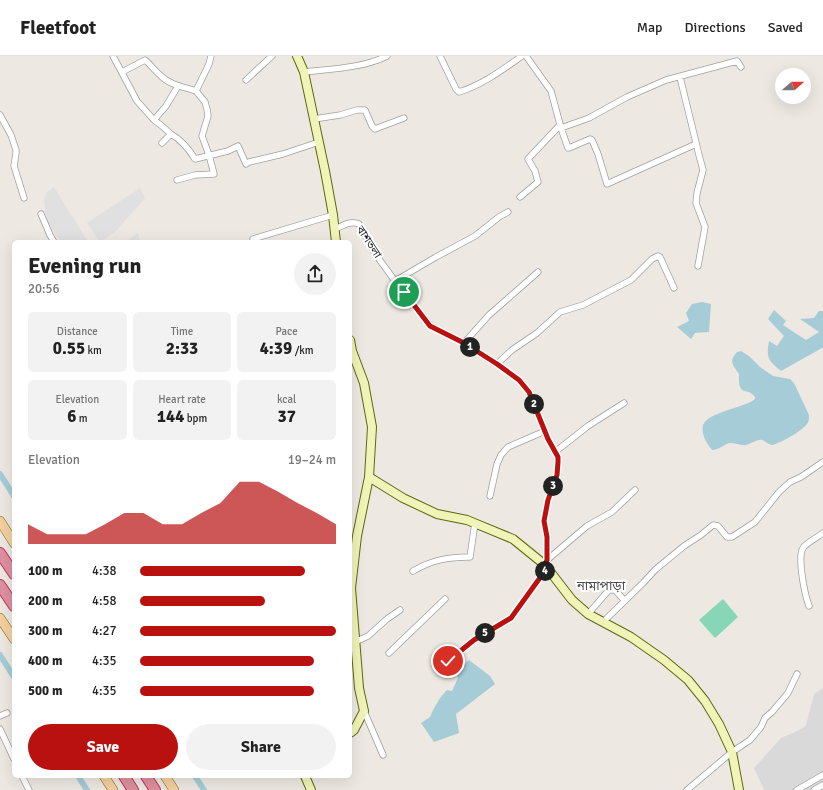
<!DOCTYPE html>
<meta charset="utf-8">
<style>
body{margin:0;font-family:Signika,"Noto Sans Bengali",sans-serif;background:#f2f2f2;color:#222;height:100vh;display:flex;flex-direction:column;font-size:15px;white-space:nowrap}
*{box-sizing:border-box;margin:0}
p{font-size:13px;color:#767676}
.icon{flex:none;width:22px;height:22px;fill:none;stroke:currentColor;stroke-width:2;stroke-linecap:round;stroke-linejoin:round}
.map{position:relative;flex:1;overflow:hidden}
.drawer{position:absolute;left:12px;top:184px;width:340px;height:538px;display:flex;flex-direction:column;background:#fff;border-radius:6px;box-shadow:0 4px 16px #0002}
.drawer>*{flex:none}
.needle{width:26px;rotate:70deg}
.fabs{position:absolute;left:775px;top:12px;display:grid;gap:8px}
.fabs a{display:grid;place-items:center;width:36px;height:36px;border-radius:50%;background:#fff;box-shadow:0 4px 16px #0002;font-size:20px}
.pin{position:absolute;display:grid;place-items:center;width:34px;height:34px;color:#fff;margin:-17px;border:2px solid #fff;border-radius:50%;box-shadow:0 1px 4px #0007}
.km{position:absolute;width:20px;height:20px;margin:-10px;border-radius:50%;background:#222;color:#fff;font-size:11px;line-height:20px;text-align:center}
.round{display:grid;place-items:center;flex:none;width:42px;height:42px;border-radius:21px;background:#f2f2f2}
.summary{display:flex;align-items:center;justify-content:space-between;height:68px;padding:0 16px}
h1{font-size:22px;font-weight:700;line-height:30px}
.stats{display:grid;grid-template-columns:repeat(3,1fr);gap:6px;height:68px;padding:4px 16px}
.stats div{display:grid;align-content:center;border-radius:6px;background:#f2f2f2;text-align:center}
.stats b{font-size:17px;font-weight:700}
.stats small{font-size:11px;font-weight:400}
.stats p{font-size:11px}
.chart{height:112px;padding:8px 16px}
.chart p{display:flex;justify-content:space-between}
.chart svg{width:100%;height:72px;margin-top:4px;fill:#b81110;opacity:.7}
.cta{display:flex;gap:8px;margin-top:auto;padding:8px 16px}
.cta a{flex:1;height:46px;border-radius:24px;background:#b81110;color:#fff;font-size:16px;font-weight:700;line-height:46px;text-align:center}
.cta a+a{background:#f2f2f2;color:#222}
ul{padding:0 16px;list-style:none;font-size:13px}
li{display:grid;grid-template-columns:64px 48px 1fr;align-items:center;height:30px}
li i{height:10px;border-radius:5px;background:#b81110}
header{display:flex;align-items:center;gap:24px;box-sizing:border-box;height:56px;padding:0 20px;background:#fff;border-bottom:1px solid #e0e0e0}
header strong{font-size:19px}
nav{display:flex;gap:22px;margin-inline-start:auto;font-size:14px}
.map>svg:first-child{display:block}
</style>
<header>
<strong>Fleetfoot</strong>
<nav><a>Map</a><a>Directions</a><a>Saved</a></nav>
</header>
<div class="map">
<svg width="823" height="734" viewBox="0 0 823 734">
<rect width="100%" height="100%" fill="#ede9e2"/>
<path fill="#dad9d9" d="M823,632V734H764L754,712L781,682L797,675L803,672L806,669L814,638Z"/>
<path fill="#86d6b7" d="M723,543L738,561L715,582L699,564Z"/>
<path fill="#e0e0e0" d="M54,131L88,186H61L46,163L44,144L46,137Z
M140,132L145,142L115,176L100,186L87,167Z
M138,177L140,186H125Z"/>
<path fill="#a6ccd7" d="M702,246L711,248L709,276L695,277L691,283L677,271L689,265L686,257L692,248Z
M774,254L786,265L783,269L806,284L819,276L800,263L814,262L819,255H823V292H822L781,315C768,304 766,302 769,285L777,290L784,280L768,263Z
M741,295L749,300L760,311L773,320L790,323L794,327L809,359C809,362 809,366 807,368C802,375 782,386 773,389C768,389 766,385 762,384C757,383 751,388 746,389C741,390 736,387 730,387C724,388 719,394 712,394C709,390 706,386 704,381C703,377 702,373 703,369C708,356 744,352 755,343V341C747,330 738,343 739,318C733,309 728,306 737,296Z
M469,604L490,620L495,628L456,658L459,677L434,686L421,667L430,661L433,654L440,642L447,634L452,635L458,622L456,615Z"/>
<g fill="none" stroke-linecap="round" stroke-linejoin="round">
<path stroke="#a6ccd7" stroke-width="6" d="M0,418L14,440
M0,599L14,621
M78,720L87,734
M195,720L204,734"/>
<defs>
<path id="street" d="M113,0L137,45L154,64
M440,0L456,33L459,36C482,29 502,14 522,0
M526,0L551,35L561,72L568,92H569L590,83L592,84L598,98L607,128L696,88
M122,16L145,4C151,9 155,15 161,20C170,29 184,31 196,35L209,8L211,0
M304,16C331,13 363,12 387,0
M680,21L699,99L703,114L697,137L696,147L705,171L698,210
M246,24L272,0
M0,59L11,79L16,94V97L14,110L24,142
M314,63L340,59L357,54H365L372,70L375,73L404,62
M561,72L589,62L627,41L666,24L737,5L741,11
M171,78C181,84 189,93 195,103L228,95L238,90L246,108L249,106L283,98L319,86
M162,87L171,78L162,70L154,64L166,50L178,30
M177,124L195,119L214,118L209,99L202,80L208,60L207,53L205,46L196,35
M520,141L538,126L535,115L528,103L560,69
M41,158L50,179L54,186
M335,173C342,170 351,164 359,168L376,199L403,236L431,270L464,287L497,308L519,324L529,336L548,383L558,401V407L557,419L548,444L544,465L547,481V504L545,509
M253,183L333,159
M395,225L436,201L475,180L499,161L508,156
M464,287L489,259L538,216
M497,308L512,294L537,277L560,256L583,249L631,224L652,203L658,200L660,201L674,232
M555,396L588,370L624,347
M490,440L497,408L501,399L508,391L545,375
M547,504L587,470L612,456L635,434
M413,515C432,504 448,501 470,501L475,467
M809,550C805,539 797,502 803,492C806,487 818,481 823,477
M588,558L609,534H615L625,545
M603,566L643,527L656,513L684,490L701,479L713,469L718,470L727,481H732L755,466L779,436L790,426L801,421L823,406
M355,586L368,580L387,563L400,554
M389,597L445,543
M448,605L474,584L511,562L547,512
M364,655L383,699
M0,660L7,657
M0,673L14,703
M22,720L29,734
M687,734L732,696L750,684L761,671L765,662L772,656L788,637L797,618
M797,734L823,719
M814,734L823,729"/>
<path id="secondary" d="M297,0L304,16L325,115L333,159L336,186
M350,284L352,295L364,327L372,371L369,421L403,442L437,458L467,464L513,483L545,509L572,544L588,558L631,581L664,604L688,624L705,645L719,668L732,696L739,734
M350,677L354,674L364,655L359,632L351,532L357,480L369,421
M305,720L311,734"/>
<path id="primary" d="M0,465L14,487
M0,562L14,583
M104,720L113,734
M165,720L174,734"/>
<path id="highway" d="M0,497L14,518
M0,529L14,550
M124,720L133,734
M146,720L155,734"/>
</defs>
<use href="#street" stroke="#a0a0a0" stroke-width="7"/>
<use href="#secondary" stroke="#5e690d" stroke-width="10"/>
<use href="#primary" stroke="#88600c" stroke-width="10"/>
<use href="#highway" stroke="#c83265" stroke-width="12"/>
<use href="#street" stroke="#fff" stroke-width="5.5"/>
<use href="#secondary" stroke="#f0f4b9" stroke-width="8"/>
<use href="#primary" stroke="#f4d0a0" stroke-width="9"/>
<use href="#highway" stroke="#de909e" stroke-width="10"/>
</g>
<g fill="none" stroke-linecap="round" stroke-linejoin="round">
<defs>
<path id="route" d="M404,236L430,270L464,287L497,308L519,324L529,336L548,383L558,401V406L557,419L548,444L544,465L547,481V504L545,509L547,512L511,562L474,584L448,605"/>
</defs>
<use href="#route" stroke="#fff" stroke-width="8"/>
<use href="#route" stroke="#b81110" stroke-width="5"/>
</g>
<g text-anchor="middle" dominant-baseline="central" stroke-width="4" stroke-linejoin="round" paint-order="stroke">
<g font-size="11" fill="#1c1c1c" stroke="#fff">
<text transform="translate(369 186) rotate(57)">বাশতলা</text>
</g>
<g font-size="13" fill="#4f4f4f" stroke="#fff">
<text x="601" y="530">নামাপাড়া</text>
</g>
</g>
</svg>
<div class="fabs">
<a><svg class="needle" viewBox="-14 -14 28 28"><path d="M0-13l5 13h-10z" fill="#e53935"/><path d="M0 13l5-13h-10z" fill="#767676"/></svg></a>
</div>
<div class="pin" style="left:404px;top:236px;background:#1e9e55"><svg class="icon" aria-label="arrive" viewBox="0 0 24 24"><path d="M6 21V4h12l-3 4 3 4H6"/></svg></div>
<div class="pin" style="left:448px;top:605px;background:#d93025"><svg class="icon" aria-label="check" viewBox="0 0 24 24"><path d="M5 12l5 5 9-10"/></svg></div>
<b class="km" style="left:470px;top:291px">1</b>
<b class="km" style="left:534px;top:348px">2</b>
<b class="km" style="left:553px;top:430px">3</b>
<b class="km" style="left:545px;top:515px">4</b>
<b class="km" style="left:485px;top:577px">5</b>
<section class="drawer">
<div class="summary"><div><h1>Evening run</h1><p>20:56</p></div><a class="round"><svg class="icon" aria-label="share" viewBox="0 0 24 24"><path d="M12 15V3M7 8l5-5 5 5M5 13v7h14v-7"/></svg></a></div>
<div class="stats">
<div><p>Distance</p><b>0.55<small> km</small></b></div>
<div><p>Time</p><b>2:33</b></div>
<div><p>Pace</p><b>4:39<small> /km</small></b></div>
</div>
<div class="stats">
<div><p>Elevation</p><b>6<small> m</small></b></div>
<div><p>Heart rate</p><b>144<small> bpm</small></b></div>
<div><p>kcal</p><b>37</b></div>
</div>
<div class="chart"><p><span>Elevation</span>19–24 m</p>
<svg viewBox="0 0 160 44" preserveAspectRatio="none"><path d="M0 44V32L10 38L20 38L30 38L40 32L50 25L60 25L70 32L80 32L90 25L100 19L110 6L120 6L130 12L140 19L150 25L160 32V44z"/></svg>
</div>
<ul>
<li><b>100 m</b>4:38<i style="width:84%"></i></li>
<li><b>200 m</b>4:58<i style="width:64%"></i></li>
<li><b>300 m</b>4:27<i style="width:100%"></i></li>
<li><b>400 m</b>4:35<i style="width:89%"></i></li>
<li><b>500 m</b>4:35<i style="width:89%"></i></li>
</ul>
<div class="cta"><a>Save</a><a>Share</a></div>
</section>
</div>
